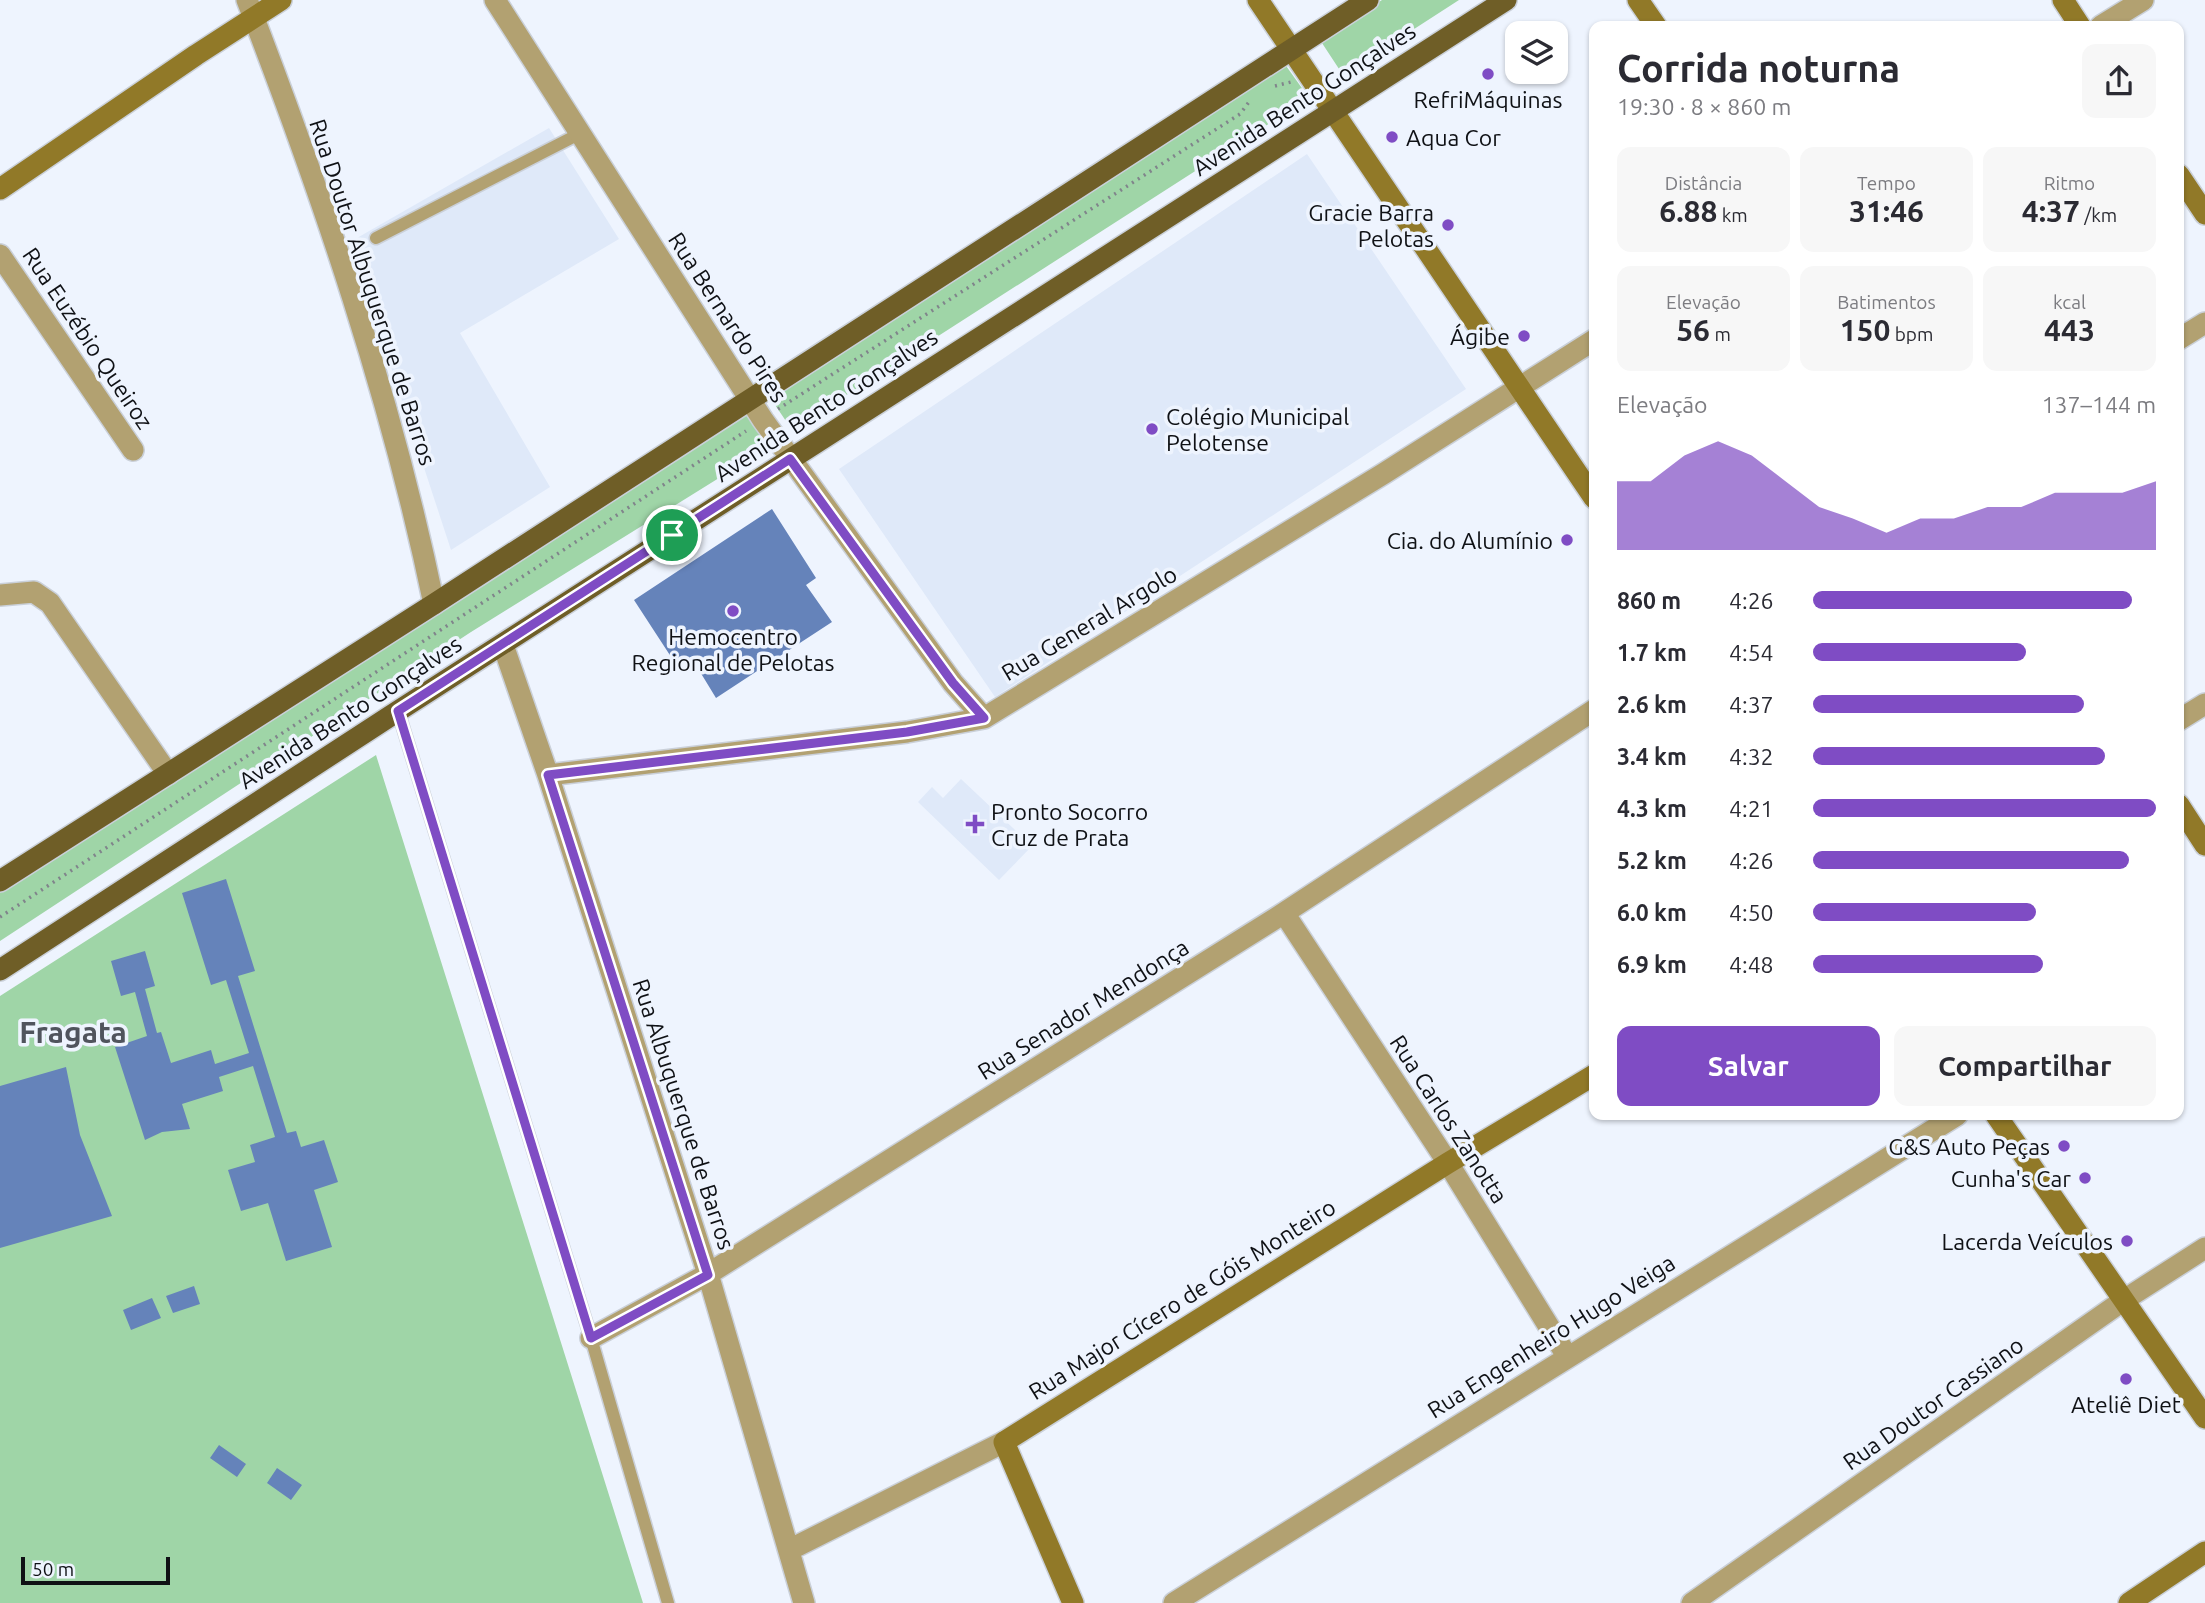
<!DOCTYPE html>
<html lang="pt">
<meta charset="utf-8">
<style>
body{margin:0;font-family:Ubuntu,sans-serif;background:#f7f7f7;color:#2b2b33;height:100vh;display:flex;flex-direction:column;font-size:26px;white-space:nowrap}
*{box-sizing:border-box;margin:0}
p{font-size:23px;color:#7c7c81}
.icon{flex:none;width:38px;height:38px;fill:none;stroke:currentColor;stroke-width:2;stroke-linecap:round;stroke-linejoin:round}
.map{position:relative;flex:1;overflow:hidden}
.sheet{position:absolute;left:1589px;top:21px;width:595px;height:1099px;display:flex;flex-direction:column;background:#fff;border-radius:14px;box-shadow:0 2px 5px #0004}
.sheet>*{flex:none}
.controls{position:absolute;left:1505px;top:21px;display:grid;gap:14px}
.controls a{display:grid;place-items:center;width:63px;height:63px;border-radius:14px;background:#fff;box-shadow:0 2px 5px #0004;font-size:35px}
.scale{position:absolute;left:21px;bottom:18px;width:149px;box-sizing:border-box;padding-left:7px;border:4px solid #0f1115;border-top:0;font-size:19px;line-height:24px;white-space:nowrap;color:#0f1115;-webkit-text-stroke:5px #eef4fe;paint-order:stroke}
.pin{position:absolute;display:grid;place-items:center;width:60px;height:60px;color:#fff;margin:-30px;border:4px solid #fff;border-radius:50%;box-shadow:0 2px 7px #0007}
.round{display:grid;place-items:center;flex:none;width:74px;height:74px;border-radius:14px;background:#f7f7f7}
.head{display:flex;align-items:center;justify-content:space-between;height:119px;padding:0 28px}
h1{font-size:38px;font-weight:700;line-height:52px}
.metrics{display:grid;grid-template-columns:repeat(3,1fr);gap:10px;height:119px;padding:7px 28px}
.metrics div{display:grid;align-content:center;border-radius:14px;background:#f7f7f7;text-align:center}
.metrics b{font-size:30px;font-weight:700}
.metrics small{font-size:19px;font-weight:400}
.metrics p{font-size:19px}
.chart{height:196px;padding:14px 28px}
.chart p{display:flex;justify-content:space-between}
.chart svg{width:100%;height:126px;margin-top:7px;fill:#7f4cc4;opacity:.7}
.cta{display:flex;gap:14px;margin-top:auto;padding:14px 28px}
.cta a{flex:1;height:80px;border-radius:14px;background:#7f4cc4;color:#fff;font-size:28px;font-weight:700;line-height:80px;text-align:center}
.cta a+a{background:#f7f7f7;color:#2b2b33}
ul{padding:0 28px;list-style:none;font-size:23px}
li{display:grid;grid-template-columns:112px 84px 1fr;align-items:center;height:52px}
li i{height:18px;border-radius:9px;background:#7f4cc4}
.map>svg:first-child{display:block}
</style>
<div class="map">
<svg width="2205" height="1603" viewBox="0 0 2205 1603">
<rect width="100%" height="100%" fill="#eef4fe"/>
<path fill="#dfe9f9" d="M549,128L619,239L460,333L550,487L451,550L350,242Z
M1307,154L1466,389L995,697L839,469Z
M961,779L1032,846L999,880L918,802L932,787L943,798Z"/>
<path fill="#9fd5a7" d="M1382,0H1459L1343,75L1320,40Z
M1284,63L1309,98L792,430L767,393Z
M744,411L769,447L471,632L0,941V884Z
M376,755L643,1603H0V996Z"/>
<path fill="#6583ba" d="M772,509L816,578L806,585L832,622L716,698L691,657L677,666L634,600Z
M226,879L255,971L238,976L287,1133L296,1131L301,1147L324,1140L338,1182L314,1190L332,1247L286,1261L268,1203L241,1211L228,1170L255,1162L250,1145L275,1137L253,1066L219,1077L223,1091L182,1104L190,1129L162,1132L145,1140L115,1047L147,1036L135,992L121,996L111,961L145,951L155,986L145,989L157,1033L161,1032L171,1063L211,1050L215,1064L249,1053L226,980L211,985L182,893Z
M66,1067L80,1135L112,1216L0,1248V1086Z
M194,1286L200,1304L173,1313L166,1296Z
M152,1298L161,1318L131,1330L123,1310Z
M219,1445L246,1464L237,1477L210,1458Z
M277,1468L302,1485L291,1500L267,1483Z"/>
<g fill="none" stroke-linecap="round" stroke-linejoin="round">
<defs>
<path id="lane" d="M376,238L579,134
M398,711L591,1338L668,1603"/>
<path id="street" d="M247,0C323,197 391,397 434,604
M495,0L763,420L953,683L984,718
M2101,26L2143,0
M0,255L133,450
M2179,339L2205,323
M0,595L34,592L50,603L168,774
M503,645L548,775L708,1274L804,1603
M2179,720L2205,704
M548,775L907,732L984,718L1383,474L1594,340
M1284,913L1448,1163L1567,1356
M591,1338L708,1274L1284,913L1594,710
M789,1550L1004,1442
M1174,1603L1957,1115
M1692,1603L2124,1300L2205,1248"/>
<path id="secondary" d="M1258,0L1594,498
M1638,0L1656,26
M2063,0L2080,26
M2179,175L2205,214
M0,189L196,55L281,0
M2179,805L2205,845
M1996,1115L2205,1418
M1073,1603L1004,1442L1448,1163L1594,1075
M2129,1603L2205,1552"/>
<path id="primary" d="M0,881L434,604L1368,0
M0,970L398,711L1506,0"/>
</defs>
<use href="#lane" stroke="#cad0d9" stroke-width="15"/>
<use href="#street" stroke="#cad0d9" stroke-width="24"/>
<use href="#secondary" stroke="#cad0d9" stroke-width="24"/>
<use href="#primary" stroke="#cad0d9" stroke-width="24"/>
<path stroke="#80848b" stroke-width="3.5" stroke-dasharray="2 5" stroke-linecap="butt" d="M1275,86L1291,82
M778,409L1240,114L1249,102
M0,917L746,431"/>
<use href="#lane" stroke="#b2a171" stroke-width="12"/>
<use href="#street" stroke="#b2a171" stroke-width="21"/>
<use href="#secondary" stroke="#917928" stroke-width="21"/>
<use href="#primary" stroke="#6f5e27" stroke-width="21"/>
</g>
<g fill="none" stroke-linecap="round" stroke-linejoin="round">
<defs>
<path id="route" d="M790,459L953,683L984,718L907,732L548,775L708,1275L591,1338L398,711Z"/>
</defs>
<use href="#route" stroke="#fff" stroke-width="14"/>
<use href="#route" stroke="#7f4cc4" stroke-width="9"/>
</g>
<g fill="#7f4cc4" stroke="#eef4fe" stroke-width="2.5">
<circle cx="1488" cy="74" r="7"/>
<circle cx="1392" cy="137" r="7"/>
<circle cx="1448" cy="225" r="7"/>
<circle cx="1524" cy="336" r="7"/>
<circle cx="1152" cy="429" r="7"/>
<circle cx="1567" cy="540" r="7"/>
<circle cx="733" cy="611" r="7"/>
<path d="M971.5 813.5h7v7h7v7h-7v7h-7v-7h-7v-7h7z"/>
<circle cx="2064" cy="1146" r="7"/>
<circle cx="2085" cy="1178" r="7"/>
<circle cx="2127" cy="1241" r="7"/>
<circle cx="2126" cy="1379" r="7"/>
</g>
<g text-anchor="middle" dominant-baseline="central" stroke-width="7" stroke-linejoin="round" paint-order="stroke">
<g font-size="23" fill="#0f1115" stroke="#eef4fe">
<text transform="translate(1304 99) rotate(-33)">Avenida Bento Gonçalves</text>
<text transform="translate(373 292) rotate(72)">Rua Doutor Albuquerque de Barros</text>
<text transform="translate(728 317) rotate(57)">Rua Bernardo Pires</text>
<text transform="translate(88 338) rotate(56)">Rua Euzébio Queiroz</text>
<text transform="translate(826 405) rotate(-33)">Avenida Bento Gonçalves</text>
<text transform="translate(1089 623) rotate(-31)">Rua General Argolo</text>
<text transform="translate(350 712) rotate(-33)">Avenida Bento Gonçalves</text>
<text transform="translate(1083 1009) rotate(-32)">Rua Senador Mendonça</text>
<text transform="translate(684 1114) rotate(72)">Rua Albuquerque de Barros</text>
<text transform="translate(1449 1119) rotate(57)">Rua Carlos Zanotta</text>
<text transform="translate(1182 1299) rotate(-32)">Rua Major Cícero de Góis Monteiro</text>
<text transform="translate(1551 1336) rotate(-32)">Rua Engenheiro Hugo Veiga</text>
<text transform="translate(1933 1403) rotate(-35)">Rua Doutor Cassiano</text>
</g>
<g font-size="23" fill="#0f1115" stroke="#eef4fe" text-anchor="end">
<text x="1488" y="99" text-anchor="middle">RefriMáquinas</text>
<text x="1406" y="137" text-anchor="start">Aqua Cor</text>
<text x="1434" y="212">Gracie Barra<tspan x="1434" dy="26">Pelotas</tspan></text>
<text x="1510" y="336">Ágibe</text>
<text x="1166" y="416" text-anchor="start">Colégio Municipal<tspan x="1166" dy="26">Pelotense</tspan></text>
<text x="1553" y="540">Cia. do Alumínio</text>
<text x="733" y="636" text-anchor="middle">Hemocentro<tspan x="733" dy="26">Regional de Pelotas</tspan></text>
<text x="991" y="811" text-anchor="start">Pronto Socorro<tspan x="991" dy="26">Cruz de Prata</tspan></text>
<text x="2050" y="1146">G&amp;S Auto Peças</text>
<text x="2071" y="1178">Cunha's Car</text>
<text x="2113" y="1241">Lacerda Veículos</text>
<text x="2126" y="1404" text-anchor="middle">Ateliê Diet</text>
</g>
<g font-size="30" font-weight="bold" fill="#50545d" stroke="#eef4fe">
<text x="73" y="1032">Fragata</text>
</g>
</g>
</svg>
<div class="controls">
<a><svg class="icon" aria-label="layers" viewBox="0 0 24 24"><path d="M12 4l9 5-9 5-9-5zM3 14l9 5 9-5"/></svg></a>
</div>
<div class="scale">50 m</div>
<div class="pin" style="left:672px;top:535px;background:#1e9e55"><svg class="icon" aria-label="arrive" viewBox="0 0 24 24"><path d="M6 21V4h12l-3 4 3 4H6"/></svg></div>
<section class="sheet">
<div class="head"><div><h1>Corrida noturna</h1><p>19:30 · 8 × 860 m</p></div><a class="round"><svg class="icon" aria-label="share" viewBox="0 0 24 24"><path d="M12 15V3M7 8l5-5 5 5M5 13v7h14v-7"/></svg></a></div>
<div class="metrics">
<div><p>Distância</p><b>6.88<small> km</small></b></div>
<div><p>Tempo</p><b>31:46</b></div>
<div><p>Ritmo</p><b>4:37<small> /km</small></b></div>
</div>
<div class="metrics">
<div><p>Elevação</p><b>56<small> m</small></b></div>
<div><p>Batimentos</p><b>150<small> bpm</small></b></div>
<div><p>kcal</p><b>443</b></div>
</div>
<div class="chart"><p><span>Elevação</span>137–144 m</p>
<svg viewBox="0 0 160 44" preserveAspectRatio="none"><path d="M0 44V20L10 20L20 11L30 6L40 11L50 20L60 29L70 33L80 38L90 33L100 33L110 29L120 29L130 24L140 24L150 24L160 20V44z"/></svg>
</div>
<ul>
<li><b>860 m</b>4:26<i style="width:93%"></i></li>
<li><b>1.7 km</b>4:54<i style="width:62%"></i></li>
<li><b>2.6 km</b>4:37<i style="width:79%"></i></li>
<li><b>3.4 km</b>4:32<i style="width:85%"></i></li>
<li><b>4.3 km</b>4:21<i style="width:100%"></i></li>
<li><b>5.2 km</b>4:26<i style="width:92%"></i></li>
<li><b>6.0 km</b>4:50<i style="width:65%"></i></li>
<li><b>6.9 km</b>4:48<i style="width:67%"></i></li>
</ul>
<div class="cta"><a>Salvar</a><a>Compartilhar</a></div>
</section>
</div>
